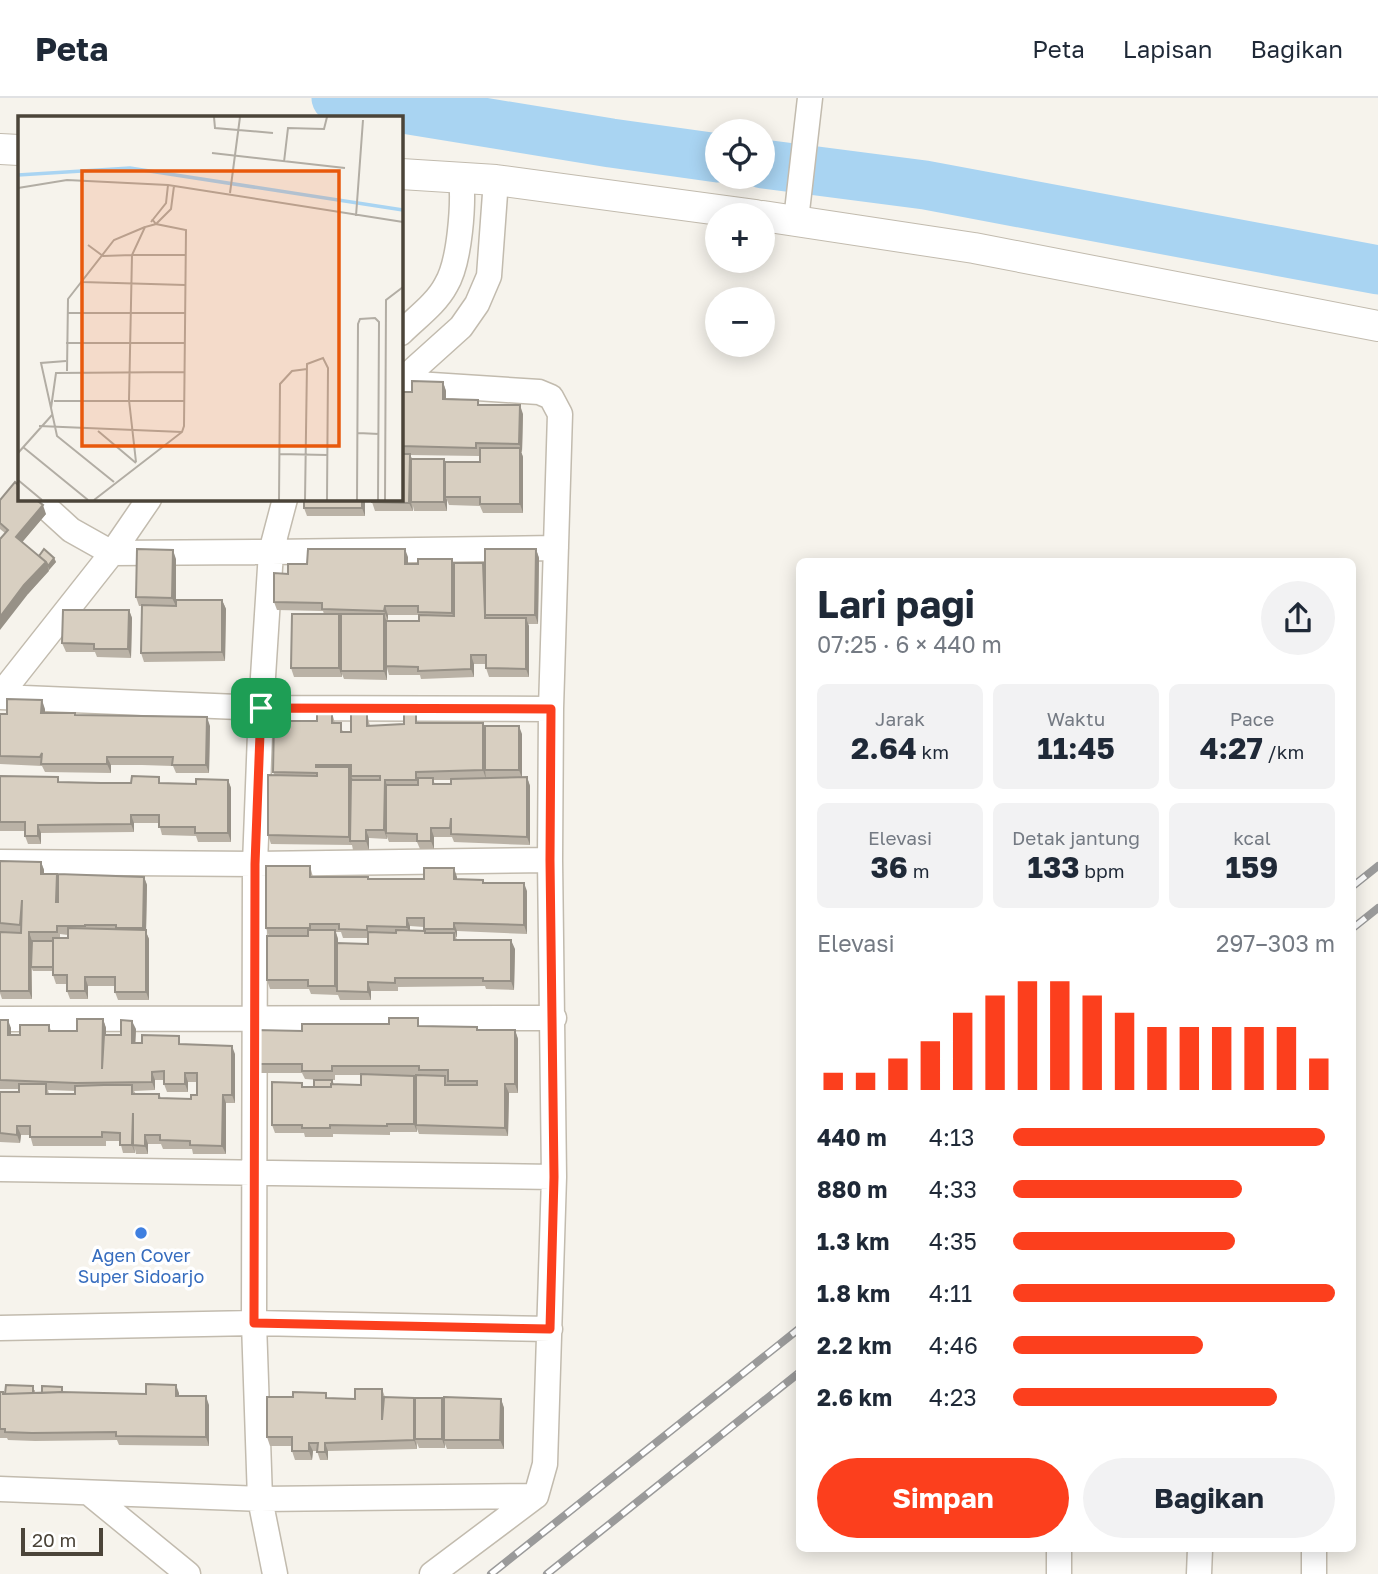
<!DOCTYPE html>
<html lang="id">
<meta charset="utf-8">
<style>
body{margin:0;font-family:"Golos Text",sans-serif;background:#f2f2f3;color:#1f2937;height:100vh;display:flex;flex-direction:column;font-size:26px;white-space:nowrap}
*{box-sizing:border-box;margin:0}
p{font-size:23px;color:#747a83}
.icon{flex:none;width:38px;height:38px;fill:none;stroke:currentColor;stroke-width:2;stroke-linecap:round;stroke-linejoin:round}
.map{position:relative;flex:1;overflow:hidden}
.panel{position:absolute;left:796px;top:460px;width:560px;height:994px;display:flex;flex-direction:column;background:#fff;border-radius:10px;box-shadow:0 4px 18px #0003}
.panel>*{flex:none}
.buttons{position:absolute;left:705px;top:21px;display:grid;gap:14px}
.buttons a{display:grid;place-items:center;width:70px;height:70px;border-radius:50%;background:#fff;box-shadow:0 4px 18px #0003;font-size:35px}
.scale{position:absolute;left:21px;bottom:18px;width:82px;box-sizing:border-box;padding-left:7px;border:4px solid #4b4439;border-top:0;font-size:19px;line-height:24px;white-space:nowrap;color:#4b4439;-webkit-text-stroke:5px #fff;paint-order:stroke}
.pin{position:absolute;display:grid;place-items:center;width:60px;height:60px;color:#fff;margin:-30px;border-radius:14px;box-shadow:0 4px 10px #0006}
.round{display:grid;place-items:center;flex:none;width:74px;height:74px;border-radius:37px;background:#f2f2f3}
.head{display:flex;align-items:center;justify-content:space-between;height:119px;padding:0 21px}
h1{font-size:38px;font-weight:700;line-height:52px}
.stats{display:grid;grid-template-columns:repeat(3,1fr);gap:10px;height:119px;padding:7px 21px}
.stats div{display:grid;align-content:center;border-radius:10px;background:#f2f2f3;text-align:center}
.stats b{font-size:30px;font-weight:700}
.stats small{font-size:19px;font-weight:400}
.stats p{font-size:19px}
.chart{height:196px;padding:14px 21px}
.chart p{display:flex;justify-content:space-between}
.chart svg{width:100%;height:126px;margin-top:7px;stroke:#fc3f1d;stroke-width:6}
.button{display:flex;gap:14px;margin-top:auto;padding:14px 21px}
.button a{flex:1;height:80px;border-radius:42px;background:#fc3f1d;color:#fff;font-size:28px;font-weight:700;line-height:80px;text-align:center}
.button a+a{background:#f2f2f3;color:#1f2937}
ul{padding:0 21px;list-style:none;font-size:23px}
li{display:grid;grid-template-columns:112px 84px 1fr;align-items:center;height:52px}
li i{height:18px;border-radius:9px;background:#fc3f1d}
header{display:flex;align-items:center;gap:42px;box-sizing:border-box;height:98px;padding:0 35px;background:#fff;border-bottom:2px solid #e0e1e3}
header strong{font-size:33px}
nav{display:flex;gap:38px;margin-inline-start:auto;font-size:24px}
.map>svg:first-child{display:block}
</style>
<header>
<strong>Peta</strong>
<nav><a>Peta</a><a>Lapisan</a><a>Bagikan</a></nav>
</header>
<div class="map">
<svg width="1378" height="1476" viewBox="0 0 1378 1476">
<rect width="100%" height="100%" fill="#f6f3ec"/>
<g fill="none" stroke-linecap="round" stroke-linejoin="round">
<path stroke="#a9d4f2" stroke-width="49" d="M336,0L611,45L718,60
M763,66L925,87L1378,172"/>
<defs>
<path id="minor" d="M796,122L810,0
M401,235C416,220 436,206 446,187C460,164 464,105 461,78
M401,283L461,229L477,206L489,178L496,82
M401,285L539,294L551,299L560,316L551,611L550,762L554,1079L545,1366L536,1398L432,1476
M37,401L71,432L112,455L271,454L261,610L255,766L254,1225L260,1401L275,1476
M285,401L271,454L556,450
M0,597L112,455L149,401
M0,599L261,610L551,611
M0,764L255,766L550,762
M0,921L554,920
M0,1071L554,1079
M0,1230L254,1225L550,1231
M0,1391L260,1401L536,1398
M89,1395L188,1476
M1059,1476V1451
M1199,1476L1200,1451
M1314,1476V1451"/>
<path id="tertiary" d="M0,51L19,52
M401,76L496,82L756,117
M763,118L974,150L1378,228"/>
</defs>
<use href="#minor" stroke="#c2bbae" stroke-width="27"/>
<use href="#tertiary" stroke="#c2bbae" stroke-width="32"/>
<use href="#minor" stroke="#fff" stroke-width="24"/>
<use href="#tertiary" stroke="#fff" stroke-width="30"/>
<defs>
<path id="rail" d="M1353,788L1378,768
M1353,830L1378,810
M491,1476L800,1230
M547,1476L800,1274"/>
</defs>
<use href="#rail" stroke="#9a9a9a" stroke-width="8"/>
<use href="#rail" stroke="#fff" stroke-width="5" stroke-dasharray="16" stroke-linecap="butt"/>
</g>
<path fill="#bab2a6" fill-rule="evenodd" d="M443,284L446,293V302H478L479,307L523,316L522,354H521L523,359V415H483L480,408L449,407L447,402V413H414L413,408V413H375L372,404L401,401V294H412ZM410,357L479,358L480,364L445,365L444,361H412Z
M365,401V418H307L304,410Z
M0,402L46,416L22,444L39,458L54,460L56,464L28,496L5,435L0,431Z
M536,451L539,460L538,526H528L529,528V579H489L486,570V566H474V579L421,581L420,577H389L387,570V582L344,581L342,576V579H294L291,570L324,516L323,513L277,512L274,504L288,476L307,466L408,459V466L483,465L485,469ZM388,517H419V523H386L388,522Z
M176,461V508L222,502L226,511L225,563L144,564L141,555L142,508H139L136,499Z
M129,512L132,520L131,560L97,559L95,554H66L62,545Z
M45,611V615L210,628L209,675H176L173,668L142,667H111V675L45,674L42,668L0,666V616Z
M332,615L335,625L344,634H351L367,616L370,628L404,626L419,623V625H483L485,630L522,636V679H527L530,688V747L454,744L452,739H434V751H420L417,744H389L387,739V741L369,740V752H353L352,747L271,746L268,737L275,678L273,674L317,623ZM433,682H451V686H435Z
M0,678L60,684L196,686L228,682L231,690V744H198L196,738L162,737L159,725H134V734L41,735V746H28L25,738V733H0Z
M0,763L41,764L44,772V776H57L58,780L144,779L147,787L146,834L149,841V902H118L115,894V888H88V901H70L67,893V886H56L53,877V873H33L32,871V901H2L0,895V834H9H0ZM60,836L68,837V840H60Z
M310,768L313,779L368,781H424L457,779V781L483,782L484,785L527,793V836L457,833V839H456L457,842L515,851L514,892L486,891L485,888L398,889V893H371V902H340L338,897L311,896L309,891H270L267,882L269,838L266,830ZM410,828L424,829V833H410ZM336,834H341L343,840H368V846L338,845V841Z
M103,921L106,930V937H121L136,931L135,945L182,946L235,956V1005H226V1056H193L192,1051H163L161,1046H148V1056H136L135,1051V1055H123L120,1043H106V1048H33L30,1037H21L20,1045L0,1044V994H19V991H0V922L11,930V937H20L49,927L51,933H77ZM155,982H164V986L167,994H188V984H197V997L191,1001L161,1000L159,996H136L134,993L155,992ZM48,992L75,993V996H49Z
M421,928L477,929L478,932H515L518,941V995H509L508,1038L419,1036L417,1031V1034H390V1037L333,1036V1039H305L304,1035H275L272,1027L304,989H314L319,982L305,981L302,975H259L256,966L302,933ZM335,977H361V987L334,986L332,982H335ZM387,977H421L416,983L414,978Z
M382,1291L385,1299L414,1300L415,1303L442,1300L444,1303L501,1301L504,1310V1351H447L445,1346V1350H419L417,1345V1351L328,1353V1362H320L317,1353H313L312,1362H295L292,1353V1348H270L267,1339L328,1300L355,1301Z
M35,1292V1295L64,1294L146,1296L179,1295V1298L209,1307V1348L119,1347L117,1342L35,1343L8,1342L7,1340H0V1294H3L4,1296Z"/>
<path fill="#979187" d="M443,284L446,293V310L443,301Z
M520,307L523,316L522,354L519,346Z
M520,350L523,359V415L520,406Z
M410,356L413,364L411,404L413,413L409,405Z
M444,361L447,370L445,399L447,402V413L444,404Z
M362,401H365V418L362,410Z
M43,407L46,416L19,448L16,439Z
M405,451L408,459V475L405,466Z
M536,451L539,460L538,526L535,517Z
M173,452L176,461V508L172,500Z
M54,460L56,464L49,472L48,468Z
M452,461L455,470V523L452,515Z
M46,464L49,473L28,496L0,532V519L24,487Z
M222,502L226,511L225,563L222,554Z
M385,508L388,517V522L384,513Z
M129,512L132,520L131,560L128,551Z
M339,516L343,525L341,573L342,579L339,570Z
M384,516L387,525V582L384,573Z
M526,520L529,528V579L526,571Z
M471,557L474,566V579L471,571Z
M42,602L45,611V624L41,615Z
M207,619L210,628L209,675L206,667Z
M483,625L486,634L485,672L486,681L483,672Z
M519,628L522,636V680L519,672Z
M107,659L111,667V675L107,666Z
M349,669L353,678H351L353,682L350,743L352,748L349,739Z
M527,679L530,688V747L527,739Z
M228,682L231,690V744L228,735Z
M385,682L388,690L386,735L387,741L384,732Z
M131,717L134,725V734L131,726Z
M38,727L41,735V746L38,738Z
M431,730L434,739V751L431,743Z
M366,732L369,740V752L366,743Z
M41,764L44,772V785L41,776Z
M454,770L457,779V790L454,781Z
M144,779L147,787L146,834L149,841V902L146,894V836L143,830Z
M524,785L527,793V836L524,827Z
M407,820L410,828V838L407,829Z
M454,825L457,833V839L454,831Z
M335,832L338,841V893H337L335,888Z
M29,834L32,843V869H31L32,901L29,893Z
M511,842L515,851L514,892L511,883Z
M85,879L88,888V901L85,893Z
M368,884L371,893V902L368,894Z
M103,921L106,930V979L102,971Z
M8,922L11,930V945L8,937Z
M132,923L136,931L135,953L132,945Z
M515,932L518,941V995L515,986Z
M232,948L235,956V1005L232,997Z
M152,974L155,982V992L152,984Z
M185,975L188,984V994L185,986Z
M414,978L418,987L416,1027L417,1034L414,1026Z
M505,986L509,995L508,1038L505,1030Z
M223,997L226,1005V1056L222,1048Z
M133,1015V1047L135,1055L132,1047Z
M17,1028L21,1037L20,1045L17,1037Z
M145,1037L148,1046V1056L145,1048Z
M176,1287L179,1295V1307L176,1298Z
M206,1298L209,1307V1348L206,1339Z
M414,1300L417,1308L415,1341L417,1351L414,1342Z
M442,1300L445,1308L444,1342L445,1350L442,1341Z
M501,1301L504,1310V1351L500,1342Z
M309,1345L313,1353L312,1362L309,1353Z
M325,1345L328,1353V1362L325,1354Z"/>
<path fill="#d8cfc1" stroke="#979187" stroke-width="2" d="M412,283L443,284V301L478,302V307H520L519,346L476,345V350L401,348V294H412Z
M480,350H520V406H480V399H445V364H480Z
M401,356H410L409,405L372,404V401H401Z
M411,361H444V404H411Z
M15,384L19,388V401H35L43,407L16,439L46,464L24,487L0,519V441L8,432L0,425V402Z
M304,401H362V410H304Z
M44,451L54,460L48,468L46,464L39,458Z
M137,451L173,452L172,500L136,499Z
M308,451H405V466H418V461H452V515L418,514V508H385L384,513L322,511V505L274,504V475L288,476V466H307Z
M485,451H536L535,517H485V520H526V571L486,570V557H471V571L418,573V569L386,568V523H419V517L454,518V465H483L485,516Z
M176,502H222V554L141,555L142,507L176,508Z
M63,512H129L128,551H94V546L62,545Z
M292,516H339V570H291Z
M341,516H384V573H341Z
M7,601L42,602L41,615H75V617L207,619L206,667H172L173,659H107V666H41L42,655L40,659L0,658V616H7Z
M404,614H416V625H483V672L416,674V682H385L384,732H366V743H350L351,682H380V678H351V667H316V669H349V739L268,737V677L317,678V675L273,674L274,623H317V615H332V625H341V634H351V616H367V628L404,626Z
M485,628H519V672H485Z
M0,678L58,679V684L101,685H131L132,678L159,679V685L196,686V681L228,682V735H195V729H159V717H131V726L38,727V738H25V724H0Z
M527,679V739L451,736V720L450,730H431V743H417V736L386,735V687H418V680H433V686H451V681Z
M0,763L41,764V776H57L56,804H58V776L144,779L143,830H116V827H85V828H57V834H29V893H0V834L21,835L22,802L20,827L0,825Z
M266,768H310V779H368V781H424V770H454V781L483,782V785H524V827L454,825V831H424V820H407V829L367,828V832L339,831V826H310V830H266Z
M68,830L146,832V894H115V879H85V893H67V877H53V840H68Z
M308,832H335V888H308V882H267V838H308Z
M396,832L425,833V835H454V842H511V883H483V880H395V885L368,884V894L337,893V845L368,846V834L396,835Z
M32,843H53V869H31Z
M389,920H418V928L477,929V932H515V986H505V1030L416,1027V977L445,978V987H477V983H448V972H419V968H332V973H302V966H256V932L302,933V926H389Z
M77,921H103L102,971L104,937H121V922L132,923V945H142V937L179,938V946L232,948V997H223L222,1048L190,1047V1043L160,1042V1037H145V1048L133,1047V1015L132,1047H120V1035L102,1034V1039H30V1028H17V1037L0,1035V994H19V986H46V996H75V988L104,987H132V996H159V1000L191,1001V997H197V975H185V986H164V973L152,974V984L76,985L0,982V922H8V937H20V927H49V933H77Z
M361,976L414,978V1026H387V1028L330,1027V1030H302V1027H272V984L302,985V989H331V986L361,987Z
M314,982H332V986H331V989H314Z
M146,1286L176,1287V1298H206V1339L116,1338V1334L32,1335L5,1334V1331H0V1294H3V1296L61,1294L146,1296Z
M6,1287L33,1288V1295L5,1296Z
M42,1288L62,1289V1294L42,1295Z
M355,1291H382V1322L384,1299L414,1300V1342L325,1345V1354H317L318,1345H309V1353H292V1339H267V1299H293V1294L326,1295V1300L355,1301Z
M444,1299L501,1301L500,1342H444Z
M415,1300H442V1341H415Z"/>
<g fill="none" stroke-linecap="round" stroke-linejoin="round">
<defs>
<path id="route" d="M261,610L551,611L550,762L554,1079L550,1231L254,1225L255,766Z"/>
</defs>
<use href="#route" stroke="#fff" stroke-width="14"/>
<use href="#route" stroke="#fc3f1d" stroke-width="9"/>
</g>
<circle fill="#3f7fe0" stroke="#fff" stroke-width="2.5" cx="141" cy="1135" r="7"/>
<g text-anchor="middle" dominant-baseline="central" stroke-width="7" stroke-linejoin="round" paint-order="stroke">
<g font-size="18" fill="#366cbe" stroke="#fff">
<text x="141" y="1157">Agen Cover<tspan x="141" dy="21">Super Sidoarjo</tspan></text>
</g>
</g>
<g transform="translate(18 18)">
<rect width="385" height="385" fill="#f6f3ec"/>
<path fill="none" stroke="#a9d4f2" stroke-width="3.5" d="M0,59L112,52L385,94"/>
<path fill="none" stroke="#b2ada4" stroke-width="2" d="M196,1L197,12L255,17M194,37L327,52M266,46L270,12L306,13L309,1M156,70L153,93L138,108L127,111L114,139H168M0,72L49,64L150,69L385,106M212,77L222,1M338,100L345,4M133,106L148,87L150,69M70,129L85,140L114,139L111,284L118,346M64,166L167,169M49,197H167M48,227H167M49,255L50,183L96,124L127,111M36,285H166M33,292L23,247L48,245M21,310L164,316M80,315L118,347M340,317L361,318M5,331L70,384M0,337L34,299M261,338L309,339M0,364L24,384M96,366L39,320L33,292L38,257L167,256M76,384L164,316L166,310L168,114L138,108L134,103M261,384L262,268L274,255L289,253M287,384L289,248L305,242L310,252L309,384M339,384L340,208L342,203L357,202L361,206L360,384M367,384L368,184L385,171"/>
<path fill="#e8590c" fill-opacity="0.15" stroke="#e8590c" stroke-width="3.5" d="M64,55H321V330H64Z"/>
<rect width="385" height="385" fill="none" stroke="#4b4439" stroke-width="3.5"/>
</g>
</svg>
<div class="buttons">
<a><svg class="icon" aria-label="locate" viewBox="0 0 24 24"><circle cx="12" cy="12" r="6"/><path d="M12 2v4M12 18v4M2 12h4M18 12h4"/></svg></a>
<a>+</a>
<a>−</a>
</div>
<div class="scale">20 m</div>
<div class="pin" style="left:261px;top:610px;background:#1e9e55"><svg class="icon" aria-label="arrive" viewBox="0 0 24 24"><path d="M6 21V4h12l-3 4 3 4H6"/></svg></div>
<section class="panel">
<div class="head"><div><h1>Lari pagi</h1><p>07:25 · 6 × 440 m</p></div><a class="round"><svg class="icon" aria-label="share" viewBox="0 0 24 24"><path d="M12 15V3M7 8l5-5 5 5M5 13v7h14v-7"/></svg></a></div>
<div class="stats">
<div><p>Jarak</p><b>2.64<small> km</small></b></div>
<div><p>Waktu</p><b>11:45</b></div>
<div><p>Pace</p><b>4:27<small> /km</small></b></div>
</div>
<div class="stats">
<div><p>Elevasi</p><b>36<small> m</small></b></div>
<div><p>Detak jantung</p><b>133<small> bpm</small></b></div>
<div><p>kcal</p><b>159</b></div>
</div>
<div class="chart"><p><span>Elevasi</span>297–303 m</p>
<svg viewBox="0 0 160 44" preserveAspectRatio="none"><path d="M5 44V38M15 44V38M25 44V33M35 44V27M45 44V17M55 44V11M65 44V6M75 44V6M85 44V11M95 44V17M105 44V22M115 44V22M125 44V22M135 44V22M145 44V22M155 44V33"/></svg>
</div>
<ul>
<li><b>440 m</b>4:13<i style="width:97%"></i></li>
<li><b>880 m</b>4:33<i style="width:71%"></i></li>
<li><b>1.3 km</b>4:35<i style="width:69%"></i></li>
<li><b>1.8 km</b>4:11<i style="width:100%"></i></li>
<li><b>2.2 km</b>4:46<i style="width:59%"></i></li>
<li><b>2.6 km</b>4:23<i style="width:82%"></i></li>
</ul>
<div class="button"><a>Simpan</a><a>Bagikan</a></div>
</section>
</div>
